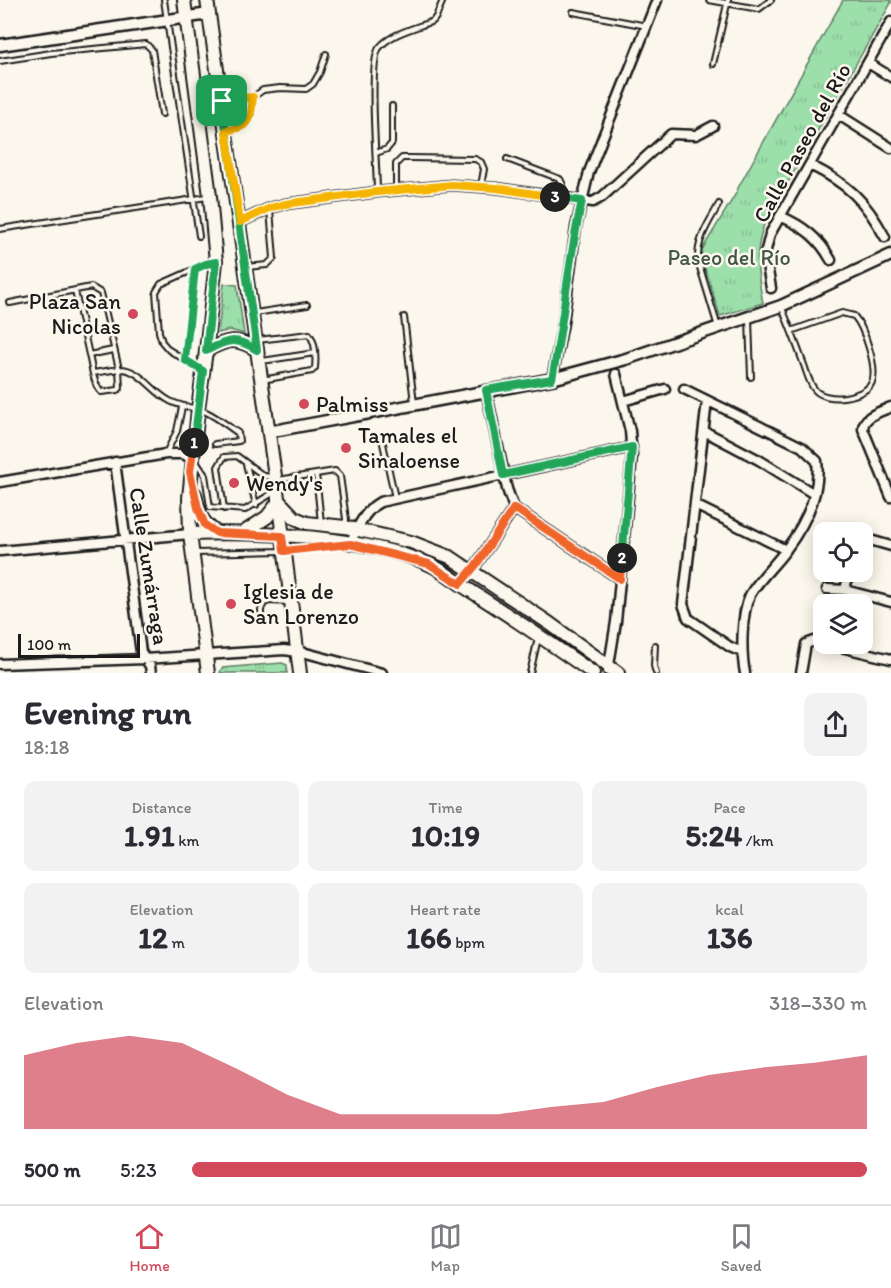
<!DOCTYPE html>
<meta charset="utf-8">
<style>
body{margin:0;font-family:Itim,sans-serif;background:#f2f2f3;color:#2b2b33;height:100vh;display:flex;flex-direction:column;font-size:22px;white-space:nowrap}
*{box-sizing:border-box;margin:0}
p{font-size:20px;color:#7c7c81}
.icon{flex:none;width:33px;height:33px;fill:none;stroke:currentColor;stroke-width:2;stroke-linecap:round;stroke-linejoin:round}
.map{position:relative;height:673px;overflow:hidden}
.drawer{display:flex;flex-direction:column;background:#fff;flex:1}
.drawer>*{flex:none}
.controls{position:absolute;left:813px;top:522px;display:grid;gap:12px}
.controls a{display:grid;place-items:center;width:60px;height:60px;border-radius:12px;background:#fff;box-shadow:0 3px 15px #0003;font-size:30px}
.scale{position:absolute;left:18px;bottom:15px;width:122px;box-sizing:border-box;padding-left:6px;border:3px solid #1c1c1c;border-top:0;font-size:16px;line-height:21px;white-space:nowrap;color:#1c1c1c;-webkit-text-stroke:4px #fbf7ec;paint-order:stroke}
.pin{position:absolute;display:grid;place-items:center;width:51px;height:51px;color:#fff;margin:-26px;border-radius:12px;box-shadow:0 3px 9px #0006}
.km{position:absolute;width:30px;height:30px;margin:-15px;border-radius:50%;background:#222;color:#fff;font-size:16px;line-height:30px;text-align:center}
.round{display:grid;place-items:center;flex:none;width:63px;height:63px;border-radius:12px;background:#f2f2f3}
.overview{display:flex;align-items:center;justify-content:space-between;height:102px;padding:0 24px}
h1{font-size:33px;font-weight:700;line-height:45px}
.stats{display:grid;grid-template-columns:repeat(3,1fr);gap:9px;height:102px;padding:6px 24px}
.stats div{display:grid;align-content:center;border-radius:12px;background:#f2f2f3;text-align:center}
.stats b{font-size:30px;font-weight:700}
.stats small{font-size:16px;font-weight:400}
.stats p{font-size:16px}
.chart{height:168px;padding:12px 24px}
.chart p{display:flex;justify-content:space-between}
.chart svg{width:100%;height:108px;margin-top:6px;fill:#d1495b;opacity:.7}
ul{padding:0 24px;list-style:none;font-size:20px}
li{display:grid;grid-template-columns:96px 72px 1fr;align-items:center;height:45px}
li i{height:15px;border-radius:8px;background:#d1495b}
.tab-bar{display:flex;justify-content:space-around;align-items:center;height:84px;border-top:2px solid #e1e1e2;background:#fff;font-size:16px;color:#7c7c81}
.tab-bar a{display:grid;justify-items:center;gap:3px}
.tab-bar .active{color:#d1495b}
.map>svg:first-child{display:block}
</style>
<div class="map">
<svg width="891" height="673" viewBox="0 0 891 673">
<defs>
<pattern id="park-tufts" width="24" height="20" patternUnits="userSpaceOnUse" patternTransform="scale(1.5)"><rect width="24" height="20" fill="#9cdfab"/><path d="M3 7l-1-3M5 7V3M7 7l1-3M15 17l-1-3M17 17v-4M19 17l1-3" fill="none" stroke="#86bf93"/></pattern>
</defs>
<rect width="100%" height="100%" fill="#fbf7ec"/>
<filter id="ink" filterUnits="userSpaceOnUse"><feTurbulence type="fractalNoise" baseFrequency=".0167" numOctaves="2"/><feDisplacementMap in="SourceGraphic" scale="12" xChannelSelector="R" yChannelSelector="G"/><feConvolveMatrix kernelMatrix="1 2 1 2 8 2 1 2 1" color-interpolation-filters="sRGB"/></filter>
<g filter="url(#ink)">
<path fill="url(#park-tufts)" stroke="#5c7e64" stroke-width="1.5" d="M843,0H891V3L764,224C754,255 757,272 763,303L720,316L700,253L735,195L739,186Z
M224,284L237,285L244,334L230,330L218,333Z
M282,663L287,665V673H220L222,668Z"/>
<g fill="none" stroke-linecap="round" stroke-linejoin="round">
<defs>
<path id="service" d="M164,0L199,236
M709,0L759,9L771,0
M573,12L647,26
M0,61L51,53L146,44L152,50L162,114
M713,64L728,0
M222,101L253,97L263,90L280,88L306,89L313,84L320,72L326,54
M227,131C251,125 250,121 253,97
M376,153L387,149L392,143V106
M507,159L560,179L563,185V198
M396,190V164L402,158H409L475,159L481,162L484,169L481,186
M377,191C377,167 368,63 379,48C391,33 416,28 433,21L436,17L443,0
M0,229L207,197
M246,267L267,265L274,258L270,210
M75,291L89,355L113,350
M10,303L91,287L101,293L119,369C140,368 152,392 170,401C181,407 194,407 206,412C217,417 228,426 238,433L239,441L215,444
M782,308C790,327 797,346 804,365C807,373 809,383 815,390C826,403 866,398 872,382C878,368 864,327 854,316L842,313L791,331
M255,313L307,305
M404,317L414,403
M749,319L751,377
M718,327L698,261C697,238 709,223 719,204
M258,340L309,334C316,342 316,357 315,368L312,371L262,380
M89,355C92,367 93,383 101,392L118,390L120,388L119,369L93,373
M185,360L195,270
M262,361L315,353
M200,369L169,350L162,342L159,332L156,292L161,284L206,264L213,263
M382,439L395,498
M166,453L177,431L182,407
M197,463L205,475L210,507L245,510L276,491
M246,464L256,505
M316,474L321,523
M278,480L335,471L340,476L346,519L345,526
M224,509L218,467L224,457L237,456L264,476L272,477
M195,553L284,551L335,545
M261,621V610L264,603L270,601L288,602
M655,645L654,666L656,673
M530,673L538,638"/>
<path id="minor" d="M868,63L891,77
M839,115L891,148
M810,165C848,184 865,200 885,237
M780,216C803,226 819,238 831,260
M240,222L270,208L285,204L377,192L452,185L496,188L593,202L602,197L671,134L696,135L713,126
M771,288L765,254L770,234L891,22
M552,379L563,323L576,227L589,172L657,0
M684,389L802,447L817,461C821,493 804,526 785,551C774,566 759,579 750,595C741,614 741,653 745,673
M486,390L507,489L514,508
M623,401L665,389
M707,401L683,604L688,618L730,647L742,652
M891,407C880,412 863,416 863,429L891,497
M704,431L759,460L814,494
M115,462L141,652L150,666L151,673
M0,482L166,454H182L192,458
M695,505L786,550
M514,508L620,579
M862,540H870L891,546
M350,544C357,528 365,510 380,502L632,447
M0,551L190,534
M460,584L476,565L514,508
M827,589L845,590L849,572
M845,590L891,602
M828,644L891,659
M0,664L145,659L284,650L306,653L382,673
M608,671L616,622L632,456L630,431L616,374
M801,673L806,644L814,641L824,643"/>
<path id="tertiary" d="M0,45L209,14
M268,432L552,379L626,359L781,306L891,255"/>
<path id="secondary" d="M195,494C199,514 200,521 217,533
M278,500L295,518L307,523L345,527L411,542L450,557L549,623L618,673
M243,533L267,517L278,503
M190,534C263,531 362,536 429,564C445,571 457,583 471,591C513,618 553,645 593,673
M208,673L190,534L189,498L198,409L206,351C227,339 236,337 257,350L277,490L300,673"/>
<path id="primary" d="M184,0L210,196L216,262L206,351
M207,0L257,350"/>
</defs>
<use href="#service" stroke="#1c1c1c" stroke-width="8"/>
<use href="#minor" stroke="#1c1c1c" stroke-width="13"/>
<use href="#tertiary" stroke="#1c1c1c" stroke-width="15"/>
<use href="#secondary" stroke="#1c1c1c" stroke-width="16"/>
<use href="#primary" stroke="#1c1c1c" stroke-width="16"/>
<use href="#service" stroke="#fbf7ec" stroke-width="4"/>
<use href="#minor" stroke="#fbf7ec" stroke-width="8"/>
<use href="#tertiary" stroke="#fbf7ec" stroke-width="10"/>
<use href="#secondary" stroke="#fbf7ec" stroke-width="12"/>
<use href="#primary" stroke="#fbf7ec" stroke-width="12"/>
</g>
</g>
<g fill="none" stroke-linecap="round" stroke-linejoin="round" filter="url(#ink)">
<defs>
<path id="split-1" d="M194,443L203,371L185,360L195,269L206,264L216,262L206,351C228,339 236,337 257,350L222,101"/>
<path id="split-2" d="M194,443L190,472L198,508L205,525L217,533L282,536L284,551L350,544L429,564L460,584L476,565L514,508L620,579L622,558"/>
<path id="split-3" d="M555,197L582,201C568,260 564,320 552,379L486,390L503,475L632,447L622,558"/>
<path id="split-4" d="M222,101L253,97C250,123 252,125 226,131L240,222L270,208L285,204L377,192L452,185L496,188L555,197"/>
</defs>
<use href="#split-1" stroke="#fff" stroke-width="12"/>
<use href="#split-2" stroke="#fff" stroke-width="12"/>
<use href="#split-3" stroke="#fff" stroke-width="12"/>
<use href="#split-4" stroke="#fff" stroke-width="12"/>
<use href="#split-1" stroke="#22a559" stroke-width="8"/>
<use href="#split-2" stroke="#f0652b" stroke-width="8"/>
<use href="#split-3" stroke="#22a559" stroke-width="8"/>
<use href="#split-4" stroke="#f5b400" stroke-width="8"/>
</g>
<g fill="#d1495b" stroke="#fbf7ec" stroke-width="2">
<circle cx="133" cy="314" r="6"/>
<circle cx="304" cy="404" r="6"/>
<circle cx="346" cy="448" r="6"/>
<circle cx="234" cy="483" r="6"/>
<circle cx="231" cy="604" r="6"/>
</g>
<g text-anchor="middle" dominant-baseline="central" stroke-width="5" stroke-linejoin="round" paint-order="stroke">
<g font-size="22" fill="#1c1c1c" stroke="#fbf7ec">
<text transform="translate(802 143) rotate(-61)">Calle Paseo del Río</text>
<text transform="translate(149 566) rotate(81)">Calle Zumárraga</text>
</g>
<g font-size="22" fill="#425647" stroke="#fbf7ec">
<text x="729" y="257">Paseo del Río</text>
</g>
<g font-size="22" fill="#1c1c1c" stroke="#fbf7ec" text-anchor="start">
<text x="121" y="301" text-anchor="end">Plaza San<tspan x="121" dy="25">Nicolas</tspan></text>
<text x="316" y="404">Palmiss</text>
<text x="358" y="435">Tamales el<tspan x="358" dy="25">Sinaloense</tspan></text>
<text x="246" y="483">Wendy's</text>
<text x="243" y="591">Iglesia de<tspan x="243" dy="25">San Lorenzo</tspan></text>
</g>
</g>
</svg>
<div class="controls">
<a><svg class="icon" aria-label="locate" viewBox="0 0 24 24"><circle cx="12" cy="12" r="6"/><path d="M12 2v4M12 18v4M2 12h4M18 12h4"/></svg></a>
<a><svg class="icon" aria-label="layers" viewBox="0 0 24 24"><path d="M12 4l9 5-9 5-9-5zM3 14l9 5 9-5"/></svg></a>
</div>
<div class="scale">100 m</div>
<div class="pin" style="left:222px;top:101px;background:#1e9e55"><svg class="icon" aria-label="arrive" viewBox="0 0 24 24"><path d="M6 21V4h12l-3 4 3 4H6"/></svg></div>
<b class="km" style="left:194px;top:443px">1</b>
<b class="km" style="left:622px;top:558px">2</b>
<b class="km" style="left:555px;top:197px">3</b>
</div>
<section class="drawer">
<div class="overview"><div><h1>Evening run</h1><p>18:18</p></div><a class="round"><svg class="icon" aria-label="share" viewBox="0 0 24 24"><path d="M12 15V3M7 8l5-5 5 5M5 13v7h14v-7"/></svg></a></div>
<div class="stats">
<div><p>Distance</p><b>1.91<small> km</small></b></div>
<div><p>Time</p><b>10:19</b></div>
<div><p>Pace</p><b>5:24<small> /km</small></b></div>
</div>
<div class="stats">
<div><p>Elevation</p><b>12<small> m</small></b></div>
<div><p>Heart rate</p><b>166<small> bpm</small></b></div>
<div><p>kcal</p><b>136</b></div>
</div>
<div class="chart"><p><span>Elevation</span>318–330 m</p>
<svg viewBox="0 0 160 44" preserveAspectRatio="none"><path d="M0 44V14L10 9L20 6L30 9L40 19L50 30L60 38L70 38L80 38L90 38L100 35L110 33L120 27L130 22L140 19L150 17L160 14V44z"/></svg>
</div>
<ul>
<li><b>500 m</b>5:23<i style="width:100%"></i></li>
</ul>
</section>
<nav class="tab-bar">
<a class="active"><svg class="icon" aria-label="home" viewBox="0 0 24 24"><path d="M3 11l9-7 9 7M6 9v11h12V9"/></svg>Home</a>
<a><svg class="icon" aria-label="map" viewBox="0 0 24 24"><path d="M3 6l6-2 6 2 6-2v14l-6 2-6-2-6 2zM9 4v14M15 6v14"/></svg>Map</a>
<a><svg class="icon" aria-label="saved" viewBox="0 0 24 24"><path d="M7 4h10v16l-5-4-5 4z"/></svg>Saved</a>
</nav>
